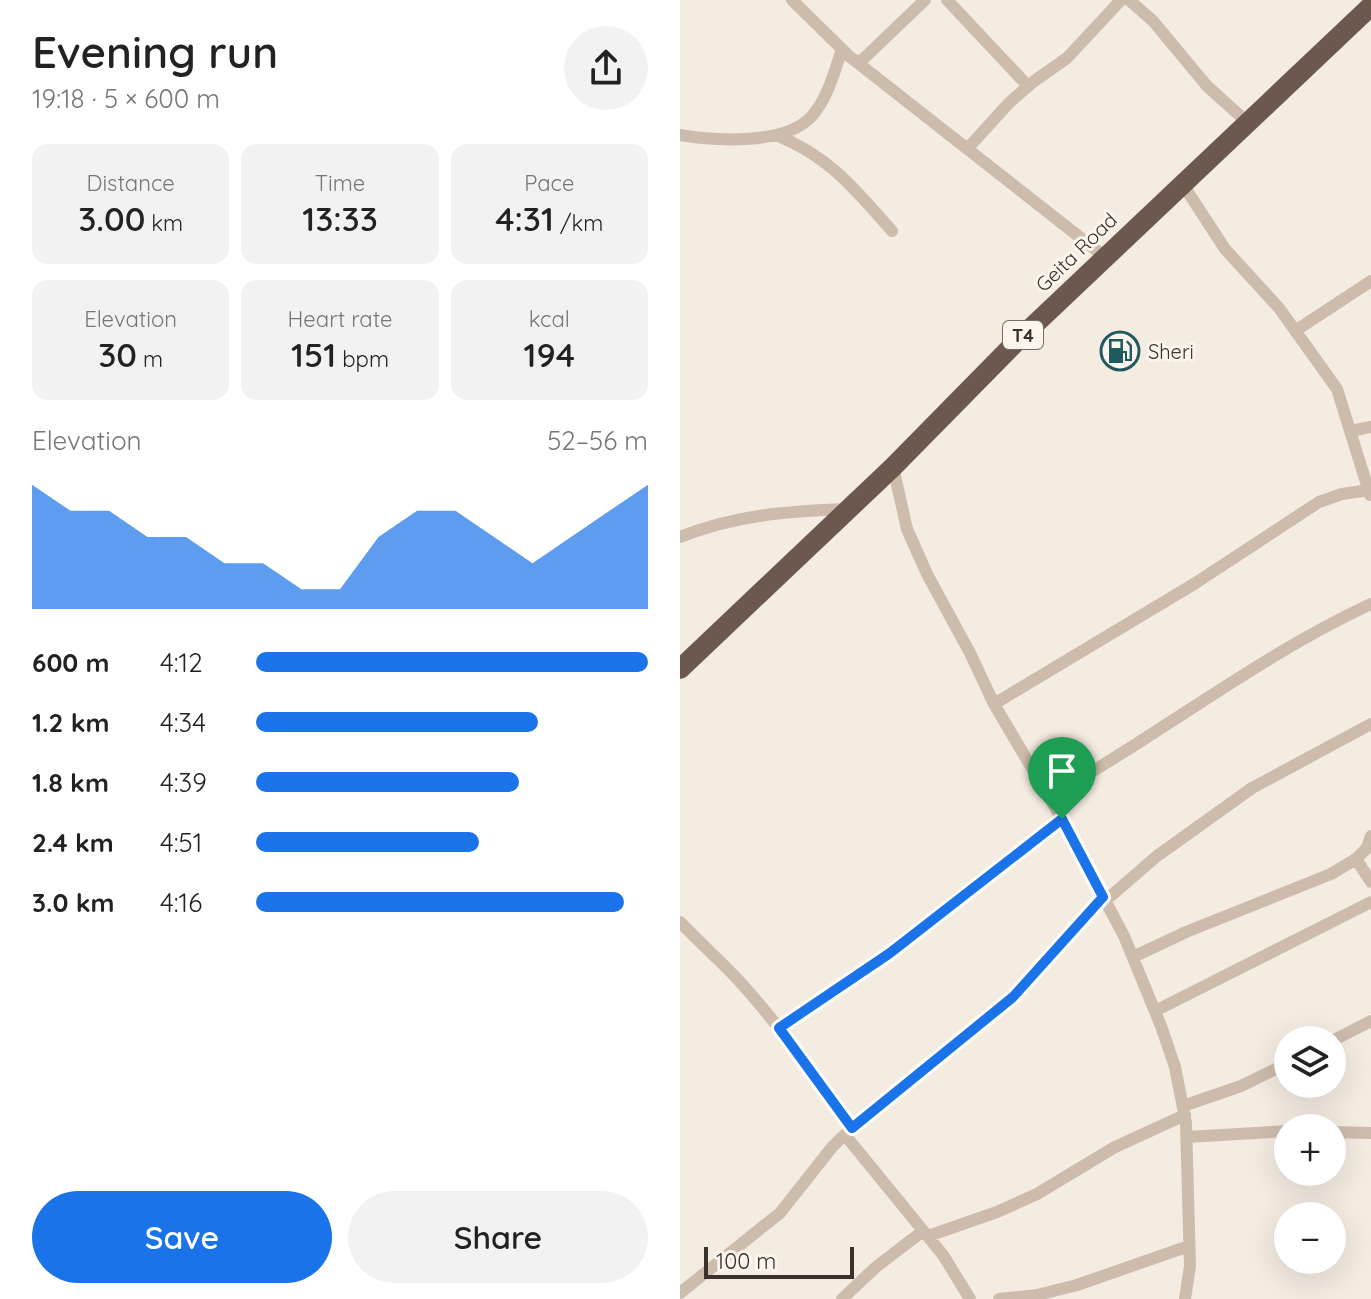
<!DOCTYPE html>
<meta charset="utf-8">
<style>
body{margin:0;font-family:Quicksand,sans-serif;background:#f2f2f2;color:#222;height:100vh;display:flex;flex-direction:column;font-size:30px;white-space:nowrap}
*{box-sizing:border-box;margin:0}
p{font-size:26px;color:#767676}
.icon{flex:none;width:44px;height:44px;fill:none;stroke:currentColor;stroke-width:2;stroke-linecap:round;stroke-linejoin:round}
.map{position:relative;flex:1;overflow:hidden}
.panel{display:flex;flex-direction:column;background:#fff;width:680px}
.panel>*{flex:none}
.fabs{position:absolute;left:594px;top:1026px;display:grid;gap:16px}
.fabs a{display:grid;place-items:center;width:72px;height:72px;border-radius:50%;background:#fff;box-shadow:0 8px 32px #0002;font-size:40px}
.scale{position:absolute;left:24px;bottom:20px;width:150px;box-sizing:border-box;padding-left:8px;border:4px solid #3b302b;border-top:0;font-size:22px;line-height:28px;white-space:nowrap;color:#3b302b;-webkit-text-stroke:6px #fbf5ee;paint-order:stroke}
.pin{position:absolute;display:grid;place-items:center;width:68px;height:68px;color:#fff;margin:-82px -34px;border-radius:50% 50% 50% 0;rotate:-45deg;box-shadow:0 0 8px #0007}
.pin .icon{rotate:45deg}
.round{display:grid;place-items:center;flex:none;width:84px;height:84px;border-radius:42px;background:#f2f2f2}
.head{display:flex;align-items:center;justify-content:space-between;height:136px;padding:0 32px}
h1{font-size:44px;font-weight:600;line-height:60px}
.metrics{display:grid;grid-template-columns:repeat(3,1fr);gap:12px;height:136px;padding:8px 32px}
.metrics div{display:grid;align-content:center;border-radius:16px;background:#f2f2f2;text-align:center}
.metrics b{font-size:34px;font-weight:600}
.metrics small{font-size:22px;font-weight:400}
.metrics p{font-size:22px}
.chart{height:224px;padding:16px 32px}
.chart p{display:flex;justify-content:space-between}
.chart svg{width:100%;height:144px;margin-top:8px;fill:#1a73e8;opacity:.7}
.cta{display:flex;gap:16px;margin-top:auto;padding:16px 32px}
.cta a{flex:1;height:92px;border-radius:48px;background:#1a73e8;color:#fff;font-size:32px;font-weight:600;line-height:92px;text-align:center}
.cta a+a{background:#f2f2f2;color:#222}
ul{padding:0 32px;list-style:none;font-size:26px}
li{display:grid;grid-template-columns:128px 96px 1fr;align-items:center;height:60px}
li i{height:20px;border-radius:10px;background:#1a73e8}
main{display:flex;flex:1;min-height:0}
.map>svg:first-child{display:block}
</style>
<main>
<section class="panel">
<div class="head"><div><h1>Evening run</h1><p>19:18 · 5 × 600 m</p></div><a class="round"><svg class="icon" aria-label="share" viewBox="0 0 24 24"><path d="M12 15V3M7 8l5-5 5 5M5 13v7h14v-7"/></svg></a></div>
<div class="metrics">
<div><p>Distance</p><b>3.00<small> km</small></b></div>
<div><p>Time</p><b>13:33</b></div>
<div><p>Pace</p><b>4:31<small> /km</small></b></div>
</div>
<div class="metrics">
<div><p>Elevation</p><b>30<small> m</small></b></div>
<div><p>Heart rate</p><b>151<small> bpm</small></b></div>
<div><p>kcal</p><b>194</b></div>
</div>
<div class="chart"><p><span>Elevation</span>52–56 m</p>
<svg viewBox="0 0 160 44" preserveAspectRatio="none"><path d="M0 44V6L10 14L20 14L30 22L40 22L50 30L60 30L70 38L80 38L90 22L100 14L110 14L120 22L130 30L140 22L150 14L160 6V44z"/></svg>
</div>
<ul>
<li><b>600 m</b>4:12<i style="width:100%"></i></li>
<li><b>1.2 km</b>4:34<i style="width:72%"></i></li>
<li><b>1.8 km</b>4:39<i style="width:67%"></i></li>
<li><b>2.4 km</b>4:51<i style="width:57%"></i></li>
<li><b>3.0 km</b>4:16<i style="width:94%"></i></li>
</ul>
<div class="cta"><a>Save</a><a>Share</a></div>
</section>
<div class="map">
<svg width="691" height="1299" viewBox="0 0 691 1299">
<rect width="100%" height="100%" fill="#f4ebe1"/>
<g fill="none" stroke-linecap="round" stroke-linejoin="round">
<path stroke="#cdbbac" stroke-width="12" d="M112,0L169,56L425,257
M267,0L348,86
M449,0L473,21L527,86L568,123
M179,63L245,0
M0,135C35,141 105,145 131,117C148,98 154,73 162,49
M96,135C150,157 174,188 212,231
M288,148L329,103L353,82L387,58L441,0
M502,183L545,249L599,308L657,389L690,495
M615,331L691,281
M671,431L691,427
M213,467L227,529L247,574L290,653L314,704L382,819L444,936L481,1026L495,1067L506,1123L510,1266L505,1299
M0,537C55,515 109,511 167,509
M314,704L514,584L639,502L662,494L689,490
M369,797C478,736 577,657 691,604
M676,859L691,882
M425,901L477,856L572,788L691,724
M0,922C20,943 42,962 62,984C102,1029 138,1078 172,1128
M453,957L506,932L651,874L676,859L687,848L691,836
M475,1011L691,902
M99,1028L240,931L382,819
M652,1041L691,1021
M503,1106L561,1086L608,1063
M652,1132L691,1133
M165,1135L263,1255L290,1299
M507,1137L608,1131
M248,1236L317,1212L357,1194L435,1147L505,1115
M0,1293L100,1213L153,1146L179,1121L333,997L423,897
M162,1299L196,1267L243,1231
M319,1299L357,1295L397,1285L509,1246"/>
<path stroke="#6c584f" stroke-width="20" d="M0,669L213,467L334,344L691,6"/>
</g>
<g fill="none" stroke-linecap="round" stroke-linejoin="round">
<defs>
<path id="route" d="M382,819L423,897L333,997L172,1128L99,1028L210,953Z"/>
</defs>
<use href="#route" stroke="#fff" stroke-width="16"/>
<use href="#route" stroke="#1a73e8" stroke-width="10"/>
</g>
<defs>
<symbol id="fuel-ring" viewBox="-11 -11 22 22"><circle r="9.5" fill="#fbf5ee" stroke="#1f5a5e" stroke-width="1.5"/><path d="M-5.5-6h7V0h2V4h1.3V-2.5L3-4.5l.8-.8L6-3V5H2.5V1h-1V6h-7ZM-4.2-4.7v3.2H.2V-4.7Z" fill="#1f5a5e"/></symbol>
</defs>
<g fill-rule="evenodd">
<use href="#fuel-ring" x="418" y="329" width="44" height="44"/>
</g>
<g text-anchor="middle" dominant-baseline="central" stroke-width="6" stroke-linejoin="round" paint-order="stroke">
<rect fill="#fbf5ee" stroke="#756b66" stroke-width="2" x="323" y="321" width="40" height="28" rx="6"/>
<g font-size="18" font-weight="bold" fill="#3b302b">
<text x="343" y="335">T4</text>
</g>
<g font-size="20" fill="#3b302b" stroke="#fbf5ee">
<text transform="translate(396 252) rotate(-44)">Geita Road</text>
</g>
<g font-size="20" fill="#3b302b" stroke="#fbf5ee" text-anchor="start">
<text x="468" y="351">Sheri</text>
</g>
</g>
</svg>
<div class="fabs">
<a><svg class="icon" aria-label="layers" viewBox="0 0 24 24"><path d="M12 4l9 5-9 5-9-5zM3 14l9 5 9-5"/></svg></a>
<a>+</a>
<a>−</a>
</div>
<div class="scale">100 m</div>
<div class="pin" style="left:382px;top:819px;background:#1e9e55"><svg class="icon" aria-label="arrive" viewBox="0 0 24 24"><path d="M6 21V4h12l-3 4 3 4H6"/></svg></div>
</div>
</main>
